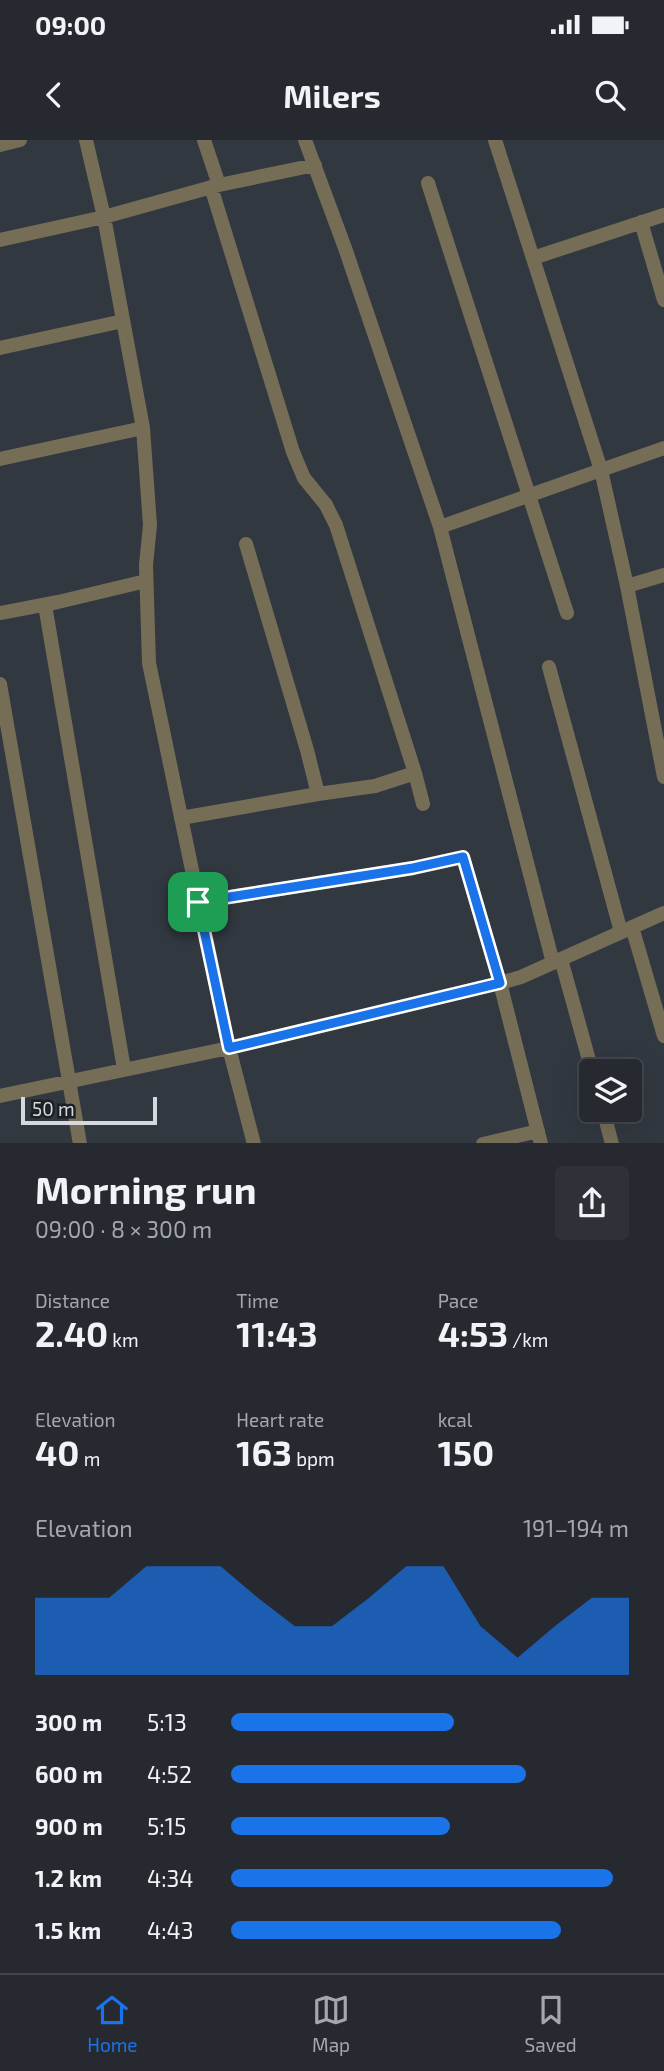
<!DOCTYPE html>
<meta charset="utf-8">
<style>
body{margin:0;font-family:"Exo 2",sans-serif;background:#2e3238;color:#f1f3f6;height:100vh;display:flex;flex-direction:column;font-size:26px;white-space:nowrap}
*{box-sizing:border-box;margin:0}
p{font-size:23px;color:#a4a7ab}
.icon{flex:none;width:38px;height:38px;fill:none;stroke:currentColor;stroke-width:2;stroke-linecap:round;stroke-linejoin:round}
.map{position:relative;height:1003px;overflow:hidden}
.drawer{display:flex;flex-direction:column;background:#262a30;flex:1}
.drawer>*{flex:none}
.controls{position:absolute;left:579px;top:919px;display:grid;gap:14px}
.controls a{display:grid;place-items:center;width:63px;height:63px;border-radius:7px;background:#262a30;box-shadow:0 7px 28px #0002,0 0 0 2px #42464c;font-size:35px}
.scale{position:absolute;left:21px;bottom:18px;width:136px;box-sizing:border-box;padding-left:7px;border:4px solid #d5d9de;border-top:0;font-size:19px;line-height:24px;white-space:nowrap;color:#d5d9de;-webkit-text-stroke:5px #1c1f23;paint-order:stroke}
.pin{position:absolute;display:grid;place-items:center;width:60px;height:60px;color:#fff;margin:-30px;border-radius:14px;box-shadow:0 4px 10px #0006}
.round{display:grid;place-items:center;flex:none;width:74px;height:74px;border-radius:7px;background:#2e3238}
.summary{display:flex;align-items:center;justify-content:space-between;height:119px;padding:0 35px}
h1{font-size:38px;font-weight:700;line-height:52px}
.stats{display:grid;grid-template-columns:repeat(3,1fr);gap:10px;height:119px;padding:7px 35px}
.stats div{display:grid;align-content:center}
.stats b{font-size:35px;font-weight:700}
.stats small{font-size:19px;font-weight:400}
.stats p{font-size:19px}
.chart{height:196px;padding:14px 35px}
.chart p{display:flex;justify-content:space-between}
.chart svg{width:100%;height:126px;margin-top:7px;fill:#1a73e8;opacity:.7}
ul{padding:0 35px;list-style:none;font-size:23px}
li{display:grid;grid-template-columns:112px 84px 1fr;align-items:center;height:52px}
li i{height:18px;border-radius:9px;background:#1a73e8}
.status{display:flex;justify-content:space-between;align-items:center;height:49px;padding:0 35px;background:#262a30;direction:ltr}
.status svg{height:19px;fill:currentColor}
header{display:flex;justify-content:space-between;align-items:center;height:91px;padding:0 35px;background:#262a30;font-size:32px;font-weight:700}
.tab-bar{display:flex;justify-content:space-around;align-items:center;height:98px;border-top:2px solid #42464c;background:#262a30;font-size:19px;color:#a4a7ab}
.tab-bar a{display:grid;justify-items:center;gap:4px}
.tab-bar .active{color:#1a73e8}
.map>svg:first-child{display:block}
</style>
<div class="status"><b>09:00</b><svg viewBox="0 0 49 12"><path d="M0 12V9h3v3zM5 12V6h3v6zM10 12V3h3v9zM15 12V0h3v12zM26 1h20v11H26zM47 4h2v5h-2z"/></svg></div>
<header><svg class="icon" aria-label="back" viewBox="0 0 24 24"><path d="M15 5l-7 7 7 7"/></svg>Milers<svg class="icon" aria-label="search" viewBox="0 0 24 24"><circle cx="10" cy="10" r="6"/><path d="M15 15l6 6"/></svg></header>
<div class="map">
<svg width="664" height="1004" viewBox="0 0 664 1004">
<rect width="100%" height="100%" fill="#323840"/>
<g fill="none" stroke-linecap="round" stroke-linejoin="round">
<path stroke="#766d57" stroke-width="14" d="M86,0L104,77L143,288L150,385L146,425L149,523L229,908L254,1004
M204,0L219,45
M305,0L345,108L440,387L553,823
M0,5L20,0
M428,43L567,473
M211,47L293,312L304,338L326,365L336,385L415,633L423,664
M641,82L664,160
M0,100L104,77L219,45L315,25
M533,118L664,75
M0,208L123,181
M664,308L601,330L627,446L664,637
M0,319L143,288
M440,387L601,330L495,0
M627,446L664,435
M45,465L124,929
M0,473L58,462L146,441
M549,527L621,792
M0,544L80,1004
M318,654L375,646L415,633
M181,678L318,654L307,610L246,404
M199,762L413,728L463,717L500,843L541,1004
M632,787L664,896
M561,819L592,931
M0,956L229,908L500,843L521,837L664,773
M603,970L612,1004
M483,1004L538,991"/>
</g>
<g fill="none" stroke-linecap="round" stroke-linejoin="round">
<defs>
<path id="route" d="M463,717L500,843L229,908L198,762L413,728Z"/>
</defs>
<use href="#route" stroke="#fff" stroke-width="14"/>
<use href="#route" stroke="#1a73e8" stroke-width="9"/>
</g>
</svg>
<div class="controls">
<a><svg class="icon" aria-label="layers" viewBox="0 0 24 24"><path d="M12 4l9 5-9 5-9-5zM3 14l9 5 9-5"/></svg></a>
</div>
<div class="scale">50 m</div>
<div class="pin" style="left:198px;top:762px;background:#1e9e55"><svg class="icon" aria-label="arrive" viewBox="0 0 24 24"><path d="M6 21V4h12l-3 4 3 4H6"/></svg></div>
</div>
<section class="drawer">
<div class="summary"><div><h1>Morning run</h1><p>09:00 · 8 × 300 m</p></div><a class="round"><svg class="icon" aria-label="share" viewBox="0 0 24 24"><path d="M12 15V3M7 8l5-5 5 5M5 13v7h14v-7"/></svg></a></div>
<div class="stats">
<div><p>Distance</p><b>2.40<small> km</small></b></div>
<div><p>Time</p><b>11:43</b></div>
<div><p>Pace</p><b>4:53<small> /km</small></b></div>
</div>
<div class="stats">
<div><p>Elevation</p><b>40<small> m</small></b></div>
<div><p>Heart rate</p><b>163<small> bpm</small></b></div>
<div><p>kcal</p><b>150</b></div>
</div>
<div class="chart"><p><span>Elevation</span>191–194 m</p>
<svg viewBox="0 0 160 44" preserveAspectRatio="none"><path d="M0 44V17L10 17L20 17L30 6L40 6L50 6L60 17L70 27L80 27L90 17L100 6L110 6L120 27L130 38L140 27L150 17L160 17V44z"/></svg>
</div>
<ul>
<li><b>300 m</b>5:13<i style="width:56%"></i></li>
<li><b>600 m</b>4:52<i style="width:74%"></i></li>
<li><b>900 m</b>5:15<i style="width:55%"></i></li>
<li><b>1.2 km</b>4:34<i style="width:96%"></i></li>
<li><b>1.5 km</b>4:43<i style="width:83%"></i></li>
</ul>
</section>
<nav class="tab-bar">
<a class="active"><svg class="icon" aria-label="home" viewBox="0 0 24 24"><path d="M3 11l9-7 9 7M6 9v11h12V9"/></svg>Home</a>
<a><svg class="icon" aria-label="map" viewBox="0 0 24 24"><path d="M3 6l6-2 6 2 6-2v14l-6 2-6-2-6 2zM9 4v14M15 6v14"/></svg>Map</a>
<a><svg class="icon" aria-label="saved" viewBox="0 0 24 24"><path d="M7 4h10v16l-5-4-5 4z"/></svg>Saved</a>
</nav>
